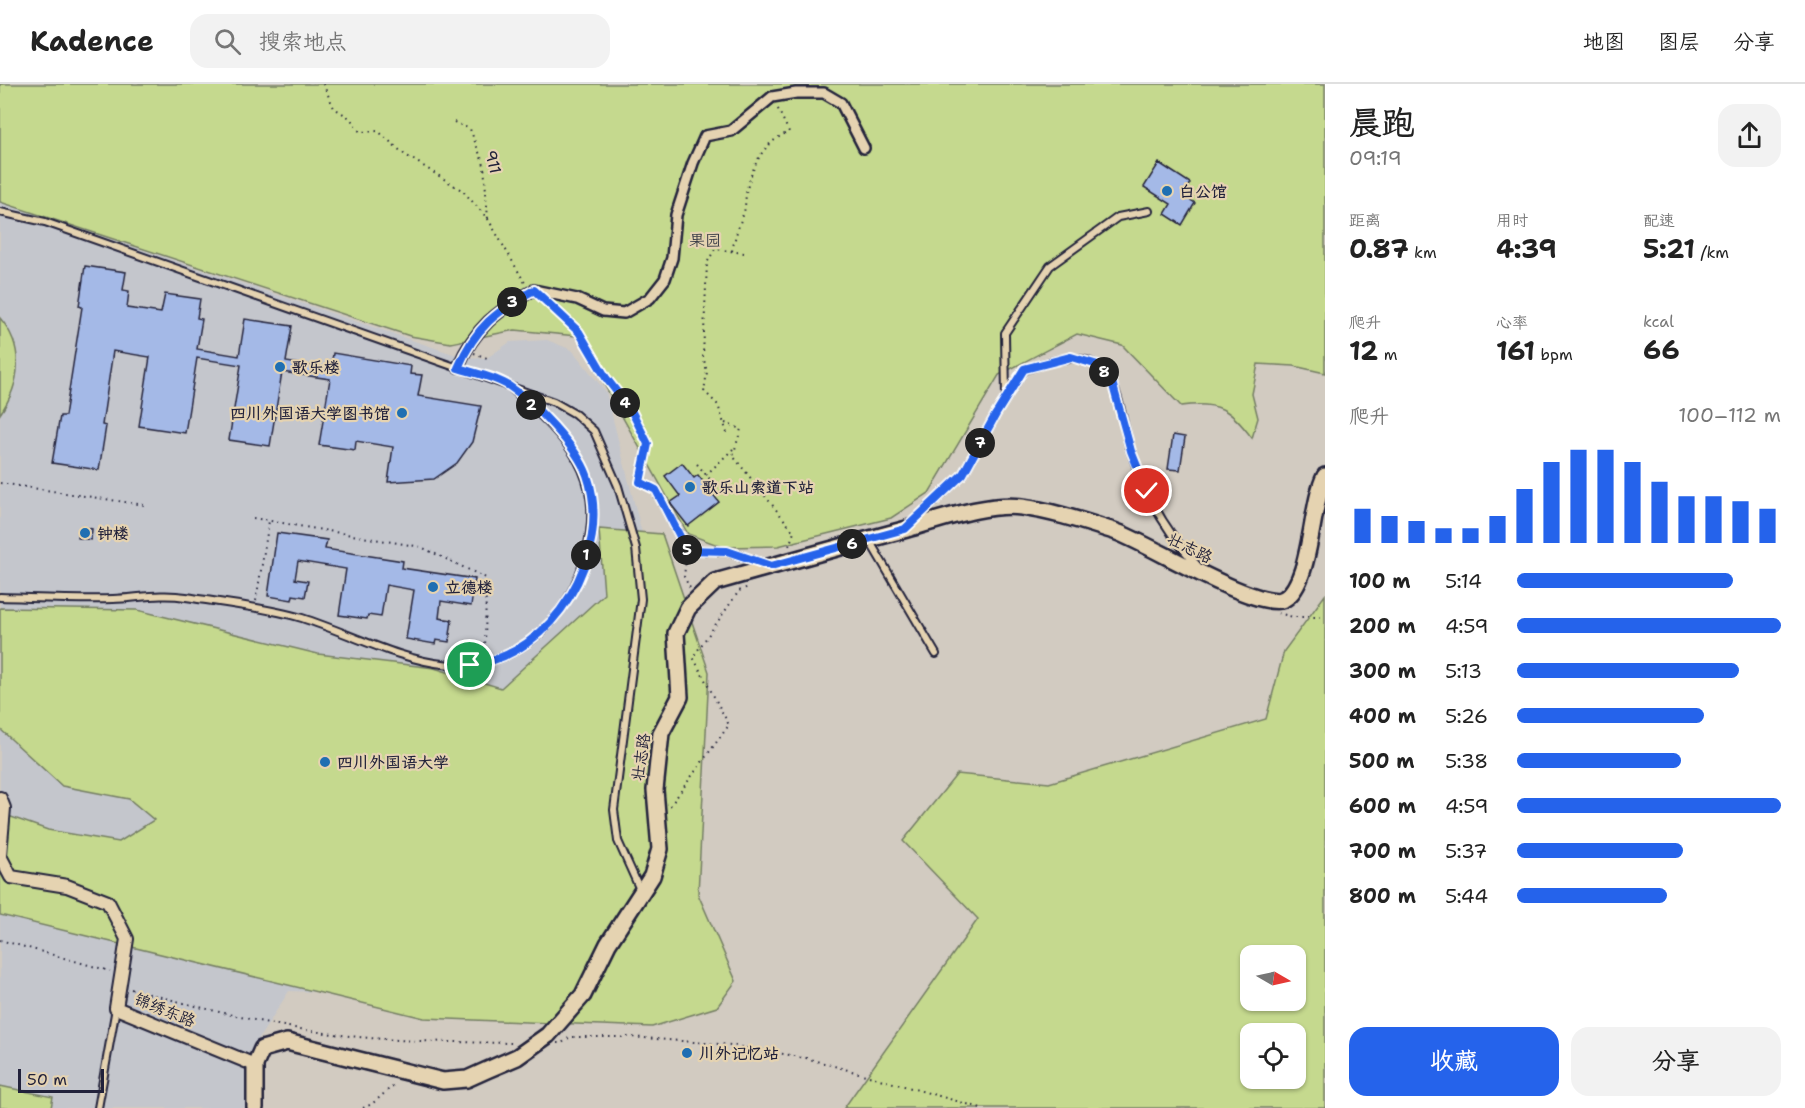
<!DOCTYPE html>
<html lang="zh">
<meta charset="utf-8">
<style>
body{margin:0;font-family:"Shantell Sans","LXGW WenKai TC",sans-serif;background:#f2f2f2;color:#222;height:100vh;display:flex;flex-direction:column;font-size:22px;white-space:nowrap}
*{box-sizing:border-box;margin:0}
p{font-size:20px;color:#767676}
.icon{flex:none;width:33px;height:33px;fill:none;stroke:currentColor;stroke-width:2;stroke-linecap:round;stroke-linejoin:round}
.map{position:relative;flex:1;overflow:hidden}
.drawer{display:flex;flex-direction:column;background:#fff;width:480px}
.drawer>*{flex:none}
.needle{width:39px;rotate:99deg}
.controls{position:absolute;left:1240px;top:861px;display:grid;gap:12px}
.controls a{display:grid;place-items:center;width:66px;height:66px;border-radius:12px;background:#fff;box-shadow:0 2px 4px #0004;font-size:30px}
.scale{position:absolute;left:18px;bottom:15px;width:86px;box-sizing:border-box;padding-left:6px;border:3px solid #22223b;border-top:0;font-size:16px;line-height:21px;white-space:nowrap;color:#22223b;-webkit-text-stroke:4px #e5d3b1;paint-order:stroke}
.pin{position:absolute;display:grid;place-items:center;width:51px;height:51px;color:#fff;margin:-26px;border:3px solid #fff;border-radius:50%;box-shadow:0 2px 6px #0007}
.km{position:absolute;width:30px;height:30px;margin:-15px;border-radius:50%;background:#222;color:#fff;font-size:16px;line-height:30px;text-align:center}
.round{display:grid;place-items:center;flex:none;width:63px;height:63px;border-radius:18px;background:#f2f2f2}
.overview{display:flex;align-items:center;justify-content:space-between;height:102px;padding:0 24px}
h1{font-size:33px;font-weight:700;line-height:45px}
.metrics{display:grid;grid-template-columns:repeat(3,1fr);gap:9px;height:102px;padding:6px 24px}
.metrics div{display:grid;align-content:center}
.metrics b{font-size:26px;font-weight:700}
.metrics small{font-size:16px;font-weight:400}
.metrics p{font-size:16px}
.chart{height:168px;padding:12px 24px}
.chart p{display:flex;justify-content:space-between}
.chart svg{width:100%;height:108px;margin-top:6px;stroke:#2563eb;stroke-width:6}
.action{display:flex;gap:12px;margin-top:auto;padding:12px 24px}
.action a{flex:1;height:69px;border-radius:18px;background:#2563eb;color:#fff;font-size:24px;font-weight:700;line-height:69px;text-align:center}
.action a+a{background:#f2f2f2;color:#222}
ul{padding:0 24px;list-style:none;font-size:20px}
li{display:grid;grid-template-columns:96px 72px 1fr;align-items:center;height:45px}
li i{height:15px;border-radius:8px;background:#2563eb}
header{display:flex;align-items:center;gap:36px;box-sizing:border-box;height:84px;padding:0 30px;background:#fff;border-bottom:2px solid #e0e0e0}
header strong{font-size:28px}
nav{display:flex;gap:33px;margin-inline-start:auto;font-size:21px}
.search{width:420px;height:54px;background:#f2f2f2;display:flex;align-items:center;gap:15px;box-sizing:border-box;padding:0 21px;border-radius:18px;color:#767676;font-size:22px}
main{display:flex;flex:1;min-height:0}
.map>svg:first-child{display:block}
</style>
<header>
<strong>Kadence</strong>
<div class="search"><svg class="icon" aria-label="search" viewBox="0 0 24 24"><circle cx="10" cy="10" r="6"/><path d="M15 15l6 6"/></svg>搜索地点</div>
<nav><a>地图</a><a>图层</a><a>分享</a></nav>
</header>
<main>
<div class="map">
<svg width="1325" height="1024" viewBox="0 0 1325 1024">
<rect width="100%" height="100%" fill="#d2cbc1"/>
<filter id="ink" filterUnits="userSpaceOnUse"><feTurbulence type="fractalNoise" baseFrequency=".0167" numOctaves="2"/><feDisplacementMap in="SourceGraphic" scale="12" xChannelSelector="R" yChannelSelector="G"/><feConvolveMatrix kernelMatrix="1 2 1 2 8 2 1 2 1" color-interpolation-filters="sRGB"/></filter>
<g filter="url(#ink)">
<path fill="#c4c6cc" d="M0,118L462,273L487,274L510,258L547,256L572,266L606,308L646,465L541,916L289,907L254,962L246,983L248,1024H0Z"/>
<path fill="#c5d98e" stroke="#747e64" stroke-width="1.5" fill-rule="evenodd" d="M0,0H1325V289L1294,282L1258,280L1252,310L1258,334L1252,354C1230,325 1219,317 1181,322L1122,261L1077,250L999,291L929,409L891,434L778,462L723,463L688,450L577,252L515,246L451,259L410,252L0,118Z
M0,234C25,263 21,300 0,330Z
M599,445L662,450L709,588L698,810L736,897L717,923L652,943L424,934L0,831V729L48,746L119,758L154,736L129,715L62,702L0,645V524L137,526L318,570L434,584L501,604L604,510Z
M1325,511V1024H844L978,835L903,757L957,690L1049,699L1266,635L1284,567ZM1251,872H1296V916H1251ZM1251,950H1296V994H1251Z
M0,1002L53,1013L51,1024H0Z"/>
<path fill="#a4b9e7" stroke="#22223b" stroke-width="1.5" d="M1159,79L1190,99L1183,111L1195,119L1182,141L1165,130L1171,120L1144,103Z
M85,182L126,188L123,206L129,207L127,224L161,229L165,210L200,215L197,234L202,235L197,265L239,272L245,235L292,242L286,278L331,285L333,269L411,282L410,290L422,291L418,312L481,322L472,358L457,379L434,395L388,398L393,363L356,357L355,366L319,361L330,295L282,288L270,362L229,356L241,281L197,274L185,349L139,342L150,273L113,267L102,341L106,342L99,386L52,379L60,332H65L82,223L79,222Z
M1173,351L1185,353L1180,386L1168,385Z
M682,379L694,394L698,391L719,418L688,442L670,419L680,412L665,392Z
M80,443L92,445L91,456L78,454Z
M277,449L327,456L325,465L403,477L402,484L475,495L471,522L441,517L439,534L452,536L449,558L436,556L435,560L406,555L414,506L386,501L381,533L368,531L367,535L339,531L346,485L298,477L295,495L308,497L305,513L293,511L292,516L268,512Z"/>
<g fill="none" stroke-linecap="round" stroke-linejoin="round">
<defs>
<path id="service" d="M0,128L45,138L554,318L575,330L594,347L618,402L636,464L641,515L614,726L618,757L641,808
M1006,314L1005,249L1050,182L1118,133L1149,127
M656,406L687,466L727,467L764,480
M912,439L963,390L996,330L1024,286C1047,279 1078,265 1099,283C1122,302 1122,341 1131,368C1145,410 1167,450 1198,482
M869,456L936,570
M0,513C38,514 76,516 113,515C138,514 161,509 186,513C223,519 265,523 302,534C381,559 464,617 539,550C562,529 579,499 586,469C606,388 566,354 511,304
M98,1024L116,924"/>
<path id="pedestrian" d="M458,283C475,243 497,227 534,206L577,215L603,227L624,229L650,214L665,195L672,174L676,131L693,79L705,52L731,47L772,13L796,9H824L841,19L864,64"/>
<path id="minor" d="M0,714L4,724L0,771
M0,772L11,793L67,802L108,818L127,855L116,924L255,981"/>
<path id="tertiary" d="M255,1024V981L262,965L287,958L443,997L467,995L487,986L517,973L548,951L583,911L608,860L652,792L660,765L655,706L661,649L680,613L676,549L688,524L715,498C779,480 843,462 907,445C939,436 989,418 1022,423C1052,427 1085,438 1114,447C1145,457 1259,528 1284,515C1312,499 1310,421 1325,392"/>
</defs>
<use href="#service" stroke="#22223b" stroke-width="10"/>
<use href="#pedestrian" stroke="#22223b" stroke-width="14"/>
<use href="#minor" stroke="#22223b" stroke-width="16"/>
<use href="#tertiary" stroke="#22223b" stroke-width="20"/>
<path stroke="#22223b" stroke-width="2" stroke-dasharray="1.5 4.5" stroke-linecap="butt" d="M323,0L334,24L350,34L360,48L378,47L404,70L463,107L488,135L525,199
M454,38L470,45L484,81L488,135
M732,167C735,153 739,141 744,128C746,120 745,112 747,105C754,78 764,58 789,48L777,23
M547,219L579,248L606,294L631,326L648,360L640,398L648,402
M474,269L487,274
M725,339L741,345L733,372L794,448L788,465
M727,349L718,321L704,307L707,288L703,272L707,179L715,165L744,169
M697,380L724,412
M706,391L733,365
M0,399L144,421
M253,434L421,463L486,494L485,568
M686,474L684,493L691,506
M256,517L269,437
M1278,529L1293,533H1325
M670,722L729,641L693,573L739,507L748,503
M0,856L110,887
M131,905C195,922 260,940 326,949C388,958 451,958 513,959
M557,959H562L570,953H631L731,961L806,974L981,1024
M363,1024L372,1020L396,999"/>
<use href="#service" stroke="#e5d3b1" stroke-width="6"/>
<use href="#pedestrian" stroke="#e5d3b1" stroke-width="9"/>
<use href="#minor" stroke="#e5d3b1" stroke-width="12"/>
<use href="#tertiary" stroke="#e5d3b1" stroke-width="15"/>
</g>
</g>
<g fill="none" stroke-linecap="round" stroke-linejoin="round" filter="url(#ink)">
<defs>
<path id="route" d="M470,581C553,573 614,469 587,391C577,363 535,319 509,302C496,293 474,289 458,284C475,243 497,227 534,206L579,248L606,294L631,326L648,360L640,398L656,406L687,466L727,467L771,482L905,445L963,390L996,330L1024,285L1071,273L1098,281L1112,298L1131,367L1147,407"/>
</defs>
<use href="#route" stroke="#fff" stroke-width="12"/>
<use href="#route" stroke="#2563eb" stroke-width="8"/>
</g>
<g fill="#1f6fb2" stroke="#e5d3b1" stroke-width="2">
<circle cx="1167" cy="107" r="6"/>
<circle cx="280" cy="283" r="6"/>
<circle cx="402" cy="329" r="6"/>
<circle cx="690" cy="403" r="6"/>
<circle cx="85" cy="449" r="6"/>
<circle cx="433" cy="503" r="6"/>
<circle cx="325" cy="678" r="6"/>
<circle cx="687" cy="969" r="6"/>
</g>
<g text-anchor="middle" dominant-baseline="central" stroke-width="4.5" stroke-linejoin="round" paint-order="stroke">
<g font-size="16" fill="#22223b" stroke="#e5d3b1">
<text transform="translate(493 78) rotate(75)">911</text>
<text transform="translate(1190 464) rotate(26)">壮志路</text>
<text transform="translate(641 673) rotate(-82)">壮志路</text>
<text transform="translate(165 926) rotate(22)">锦绣东路</text>
</g>
<g font-size="16" font-weight="bold" fill="#22223b" stroke="#e5d3b1" text-anchor="start">
<text x="1179" y="107">白公馆</text>
<text x="292" y="283">歌乐楼</text>
<text x="390" y="329" text-anchor="end">四川外国语大学图书馆</text>
<text x="702" y="403">歌乐山索道下站</text>
<text x="97" y="449">钟楼</text>
<text x="445" y="503">立德楼</text>
<text x="337" y="678">四川外国语大学</text>
<text x="699" y="969">川外记忆站</text>
</g>
<g font-size="16" fill="#3a3d47" stroke="#e5d3b1">
<text x="705" y="156">果园</text>
</g>
</g>
</svg>
<div class="controls">
<a><svg class="needle" viewBox="-14 -14 28 28"><path d="M0-13l5 13h-10z" fill="#e53935"/><path d="M0 13l5-13h-10z" fill="#767676"/></svg></a>
<a><svg class="icon" aria-label="locate" viewBox="0 0 24 24"><circle cx="12" cy="12" r="6"/><path d="M12 2v4M12 18v4M2 12h4M18 12h4"/></svg></a>
</div>
<div class="scale">50 m</div>
<div class="pin" style="left:470px;top:581px;background:#1e9e55"><svg class="icon" aria-label="arrive" viewBox="0 0 24 24"><path d="M6 21V4h12l-3 4 3 4H6"/></svg></div>
<div class="pin" style="left:1147px;top:407px;background:#d93025"><svg class="icon" aria-label="check" viewBox="0 0 24 24"><path d="M5 12l5 5 9-10"/></svg></div>
<b class="km" style="left:586px;top:471px">1</b>
<b class="km" style="left:531px;top:321px">2</b>
<b class="km" style="left:512px;top:218px">3</b>
<b class="km" style="left:625px;top:319px">4</b>
<b class="km" style="left:687px;top:466px">5</b>
<b class="km" style="left:852px;top:460px">6</b>
<b class="km" style="left:980px;top:359px">7</b>
<b class="km" style="left:1104px;top:288px">8</b>
</div>
<section class="drawer">
<div class="overview"><div><h1>晨跑</h1><p>09:19</p></div><a class="round"><svg class="icon" aria-label="share" viewBox="0 0 24 24"><path d="M12 15V3M7 8l5-5 5 5M5 13v7h14v-7"/></svg></a></div>
<div class="metrics">
<div><p>距离</p><b>0.87<small> km</small></b></div>
<div><p>用时</p><b>4:39</b></div>
<div><p>配速</p><b>5:21<small> /km</small></b></div>
</div>
<div class="metrics">
<div><p>爬升</p><b>12<small> m</small></b></div>
<div><p>心率</p><b>161<small> bpm</small></b></div>
<div><p>kcal</p><b>66</b></div>
</div>
<div class="chart"><p><span>爬升</span>100–112 m</p>
<svg viewBox="0 0 160 44" preserveAspectRatio="none"><path d="M5 44V30M15 44V33M25 44V35M35 44V38M45 44V38M55 44V33M65 44V22M75 44V11M85 44V6M95 44V6M105 44V11M115 44V19M125 44V25M135 44V25M145 44V27M155 44V30"/></svg>
</div>
<ul>
<li><b>100 m</b>5:14<i style="width:82%"></i></li>
<li><b>200 m</b>4:59<i style="width:100%"></i></li>
<li><b>300 m</b>5:13<i style="width:84%"></i></li>
<li><b>400 m</b>5:26<i style="width:71%"></i></li>
<li><b>500 m</b>5:38<i style="width:62%"></i></li>
<li><b>600 m</b>4:59<i style="width:100%"></i></li>
<li><b>700 m</b>5:37<i style="width:63%"></i></li>
<li><b>800 m</b>5:44<i style="width:57%"></i></li>
</ul>
<div class="action"><a>收藏</a><a>分享</a></div>
</section>
</main>
